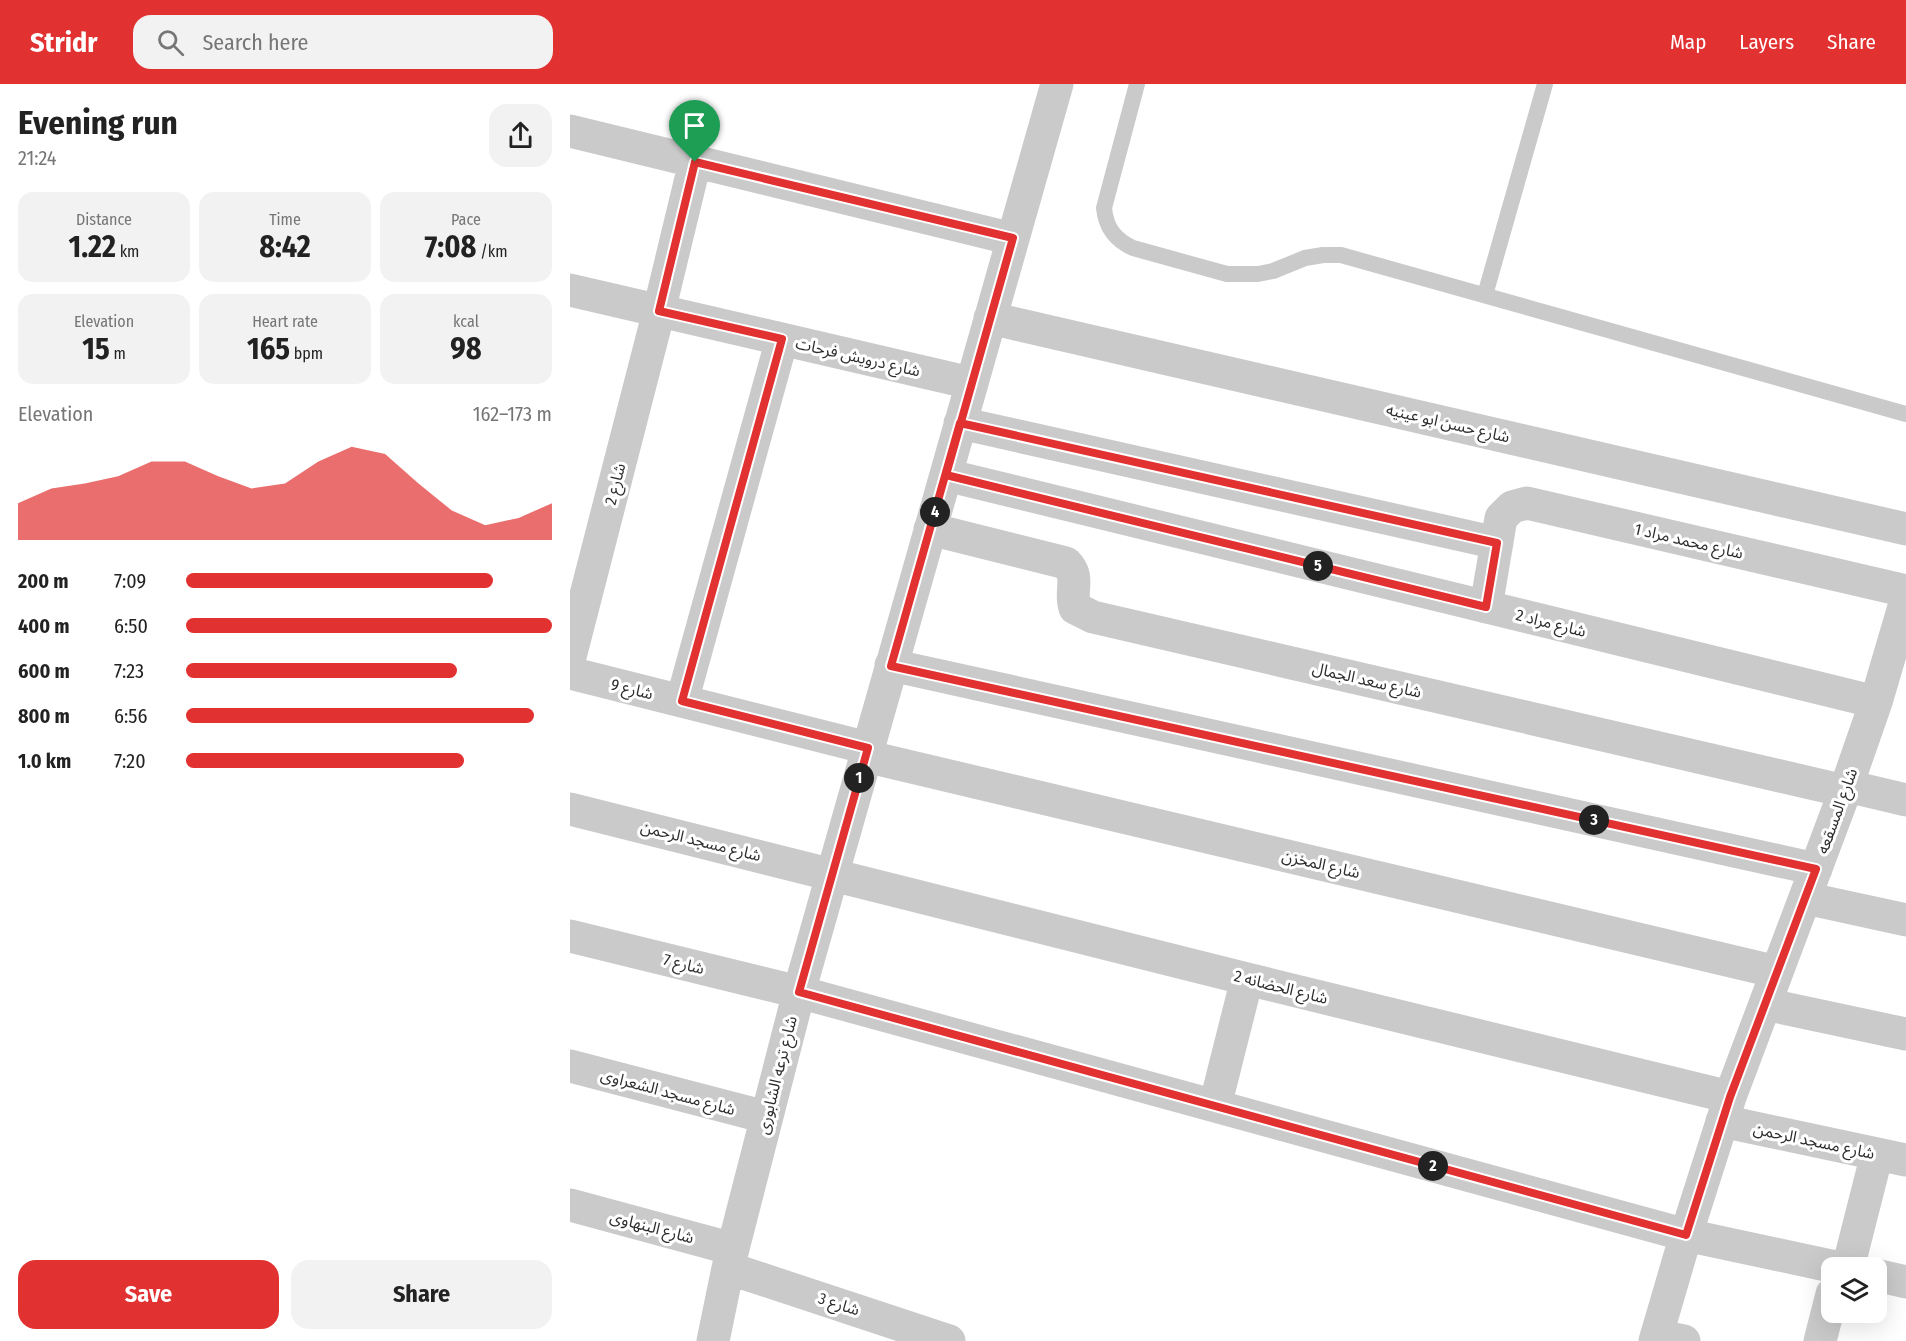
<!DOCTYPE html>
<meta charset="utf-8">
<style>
body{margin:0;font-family:"Fira Sans Condensed","Noto Sans Arabic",sans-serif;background:#f2f2f2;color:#222;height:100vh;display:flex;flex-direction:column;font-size:22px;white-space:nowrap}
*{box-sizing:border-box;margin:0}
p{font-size:20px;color:#767676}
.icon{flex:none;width:33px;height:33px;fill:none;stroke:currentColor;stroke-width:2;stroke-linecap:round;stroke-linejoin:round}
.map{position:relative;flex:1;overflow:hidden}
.side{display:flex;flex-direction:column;background:#fff;width:570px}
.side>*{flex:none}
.controls{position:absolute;left:1251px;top:1173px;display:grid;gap:12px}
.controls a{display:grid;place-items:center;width:66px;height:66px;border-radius:12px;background:#fff;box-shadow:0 6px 24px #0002;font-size:30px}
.pin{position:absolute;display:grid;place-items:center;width:51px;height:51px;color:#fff;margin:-62px -26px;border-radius:50% 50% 50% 0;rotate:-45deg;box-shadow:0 0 6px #0007}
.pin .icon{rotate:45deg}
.km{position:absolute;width:30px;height:30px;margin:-15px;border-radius:50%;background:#222;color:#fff;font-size:16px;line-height:30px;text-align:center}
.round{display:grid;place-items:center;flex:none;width:63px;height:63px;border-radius:18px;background:#f2f2f2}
.overview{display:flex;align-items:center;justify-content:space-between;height:102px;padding:0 18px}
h1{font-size:33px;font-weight:700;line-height:45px}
.metrics{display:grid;grid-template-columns:repeat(3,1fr);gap:9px;height:102px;padding:6px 18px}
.metrics div{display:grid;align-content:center;border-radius:15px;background:#f2f2f2;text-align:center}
.metrics b{font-size:30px;font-weight:700}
.metrics small{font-size:16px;font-weight:400}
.metrics p{font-size:16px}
.chart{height:168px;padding:12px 18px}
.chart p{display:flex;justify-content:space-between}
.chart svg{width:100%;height:108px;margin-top:6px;fill:#e23131;opacity:.7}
.action{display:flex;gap:12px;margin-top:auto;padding:12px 18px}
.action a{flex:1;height:69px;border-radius:18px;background:#e23131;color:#fff;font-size:24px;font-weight:700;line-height:69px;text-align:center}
.action a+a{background:#f2f2f2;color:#222}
ul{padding:0 18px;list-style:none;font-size:20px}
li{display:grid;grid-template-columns:96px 72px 1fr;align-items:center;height:45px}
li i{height:15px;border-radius:8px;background:#e23131}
header{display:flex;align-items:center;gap:36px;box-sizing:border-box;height:84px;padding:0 30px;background:#e23131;color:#fff}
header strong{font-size:28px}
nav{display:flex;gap:33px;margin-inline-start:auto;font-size:21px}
.search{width:420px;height:54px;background:#f2f2f2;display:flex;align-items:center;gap:15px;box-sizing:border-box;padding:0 21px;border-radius:18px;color:#767676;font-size:22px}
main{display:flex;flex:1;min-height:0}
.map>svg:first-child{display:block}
</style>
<header>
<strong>Stridr</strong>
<div class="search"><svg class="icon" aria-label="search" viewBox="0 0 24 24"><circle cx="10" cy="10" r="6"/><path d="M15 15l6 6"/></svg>Search here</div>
<nav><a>Map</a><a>Layers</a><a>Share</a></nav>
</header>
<main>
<section class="side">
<div class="overview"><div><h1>Evening run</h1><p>21:24</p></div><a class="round"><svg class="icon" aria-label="share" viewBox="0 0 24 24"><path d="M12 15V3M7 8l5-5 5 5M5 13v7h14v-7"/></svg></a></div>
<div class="metrics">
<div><p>Distance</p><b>1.22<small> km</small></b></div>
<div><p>Time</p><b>8:42</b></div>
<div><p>Pace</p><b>7:08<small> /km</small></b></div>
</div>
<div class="metrics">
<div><p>Elevation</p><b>15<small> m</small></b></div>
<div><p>Heart rate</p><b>165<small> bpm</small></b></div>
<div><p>kcal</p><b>98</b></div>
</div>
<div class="chart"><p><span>Elevation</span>162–173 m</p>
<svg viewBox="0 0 160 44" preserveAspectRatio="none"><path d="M0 44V29L10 23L20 21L30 18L40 12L50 12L60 18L70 23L80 21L90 12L100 6L110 9L120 21L130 32L140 38L150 35L160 29V44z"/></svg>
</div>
<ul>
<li><b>200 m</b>7:09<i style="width:84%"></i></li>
<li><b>400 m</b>6:50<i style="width:100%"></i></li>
<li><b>600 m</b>7:23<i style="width:74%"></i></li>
<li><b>800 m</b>6:56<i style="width:95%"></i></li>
<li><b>1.0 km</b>7:20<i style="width:76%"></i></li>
</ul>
<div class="action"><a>Save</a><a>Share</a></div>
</section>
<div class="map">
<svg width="1336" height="1257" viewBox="0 0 1336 1257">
<rect width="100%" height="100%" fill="#fff"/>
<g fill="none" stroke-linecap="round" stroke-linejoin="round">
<path stroke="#cacaca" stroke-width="16" d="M567,0L534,124C536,144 545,156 563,164L657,190H688L703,187L735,174L753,171H771L1336,330
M915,211L975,0"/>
<path stroke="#cacaca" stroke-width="33" d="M0,47L443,155
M0,206L401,299
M420,234L1336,445
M390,339L927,459
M376,391L1306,618
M360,445L496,479C511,494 499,506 505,524L523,533L1275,707
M916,523L931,434L942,423L957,419L1336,507
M0,573L89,227L125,78
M321,581L1246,785
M0,589L298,664
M112,617L212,255
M295,672L1207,888
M1277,702L1336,716
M0,725L677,895L1160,1013
M1235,814L1336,836
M0,852L229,908L1116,1151L1270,1184
M1195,920L1336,950
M0,982L196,1033
M645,1022L677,895
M1152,1037L1336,1076
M0,1121L163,1165
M158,1184L379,1257
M1278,1184L1307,1070
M1306,1191L1336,1198
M1087,1252L1114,1257
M143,1257L158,1184L229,908L487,0
M1085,1257L1116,1151L1160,1013L1275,707L1306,618L1336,516
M1250,1257L1262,1210"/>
</g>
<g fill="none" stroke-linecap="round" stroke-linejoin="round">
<defs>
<path id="route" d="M125,78L89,227L212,255L112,617L298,664L229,908L1116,1151L1160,1013L1246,785L321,582L390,339L927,459L916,523L376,391C398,312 420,233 443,154L125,78"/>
</defs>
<use href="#route" stroke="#fff" stroke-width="12"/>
<use href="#route" stroke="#e23131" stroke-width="8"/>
</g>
<g text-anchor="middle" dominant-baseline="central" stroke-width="6" stroke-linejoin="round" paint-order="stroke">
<g font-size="16" fill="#2d2d2d" stroke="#fff">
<text transform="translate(288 273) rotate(13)">شارع درويش فرحات</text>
<text transform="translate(878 339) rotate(13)">شارع حسن ابو عينيه</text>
<text transform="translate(45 400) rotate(-76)">شارع 2</text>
<text transform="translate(1119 457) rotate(13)">شارع محمد مراد 1</text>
<text transform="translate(981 539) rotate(14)">شارع مراد 2</text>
<text transform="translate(797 596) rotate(13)">شارع سعد الجمال</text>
<text transform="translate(62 605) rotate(14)">شارع 9</text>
<text transform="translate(1267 727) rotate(-70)">شارع المسقعه</text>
<text transform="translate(131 757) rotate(14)">شارع مسجد الرحمن</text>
<text transform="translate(751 780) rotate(13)">شارع المخزن</text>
<text transform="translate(114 880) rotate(14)">شارع 7</text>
<text transform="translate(711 903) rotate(14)">شارع الحضانه 2</text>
<text transform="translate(207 991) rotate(-76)">شارع ترعه الشابورى</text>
<text transform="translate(98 1008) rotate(15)">شارع مسجد الشعراوى</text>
<text transform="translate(1244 1057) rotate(12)">شارع مسجد الرحمن</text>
<text transform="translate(82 1143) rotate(15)">شارع البنهاوى</text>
<text transform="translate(269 1220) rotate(18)">شارع 3</text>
</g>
</g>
</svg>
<div class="controls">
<a><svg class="icon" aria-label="layers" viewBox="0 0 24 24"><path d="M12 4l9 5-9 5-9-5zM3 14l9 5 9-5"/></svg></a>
</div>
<div class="pin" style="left:125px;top:78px;background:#1e9e55"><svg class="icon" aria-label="arrive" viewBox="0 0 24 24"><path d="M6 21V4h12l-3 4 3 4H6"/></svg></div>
<b class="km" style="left:289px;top:694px">1</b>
<b class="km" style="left:863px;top:1082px">2</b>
<b class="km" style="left:1024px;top:736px">3</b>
<b class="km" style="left:365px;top:428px">4</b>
<b class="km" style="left:748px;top:482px">5</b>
</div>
</main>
